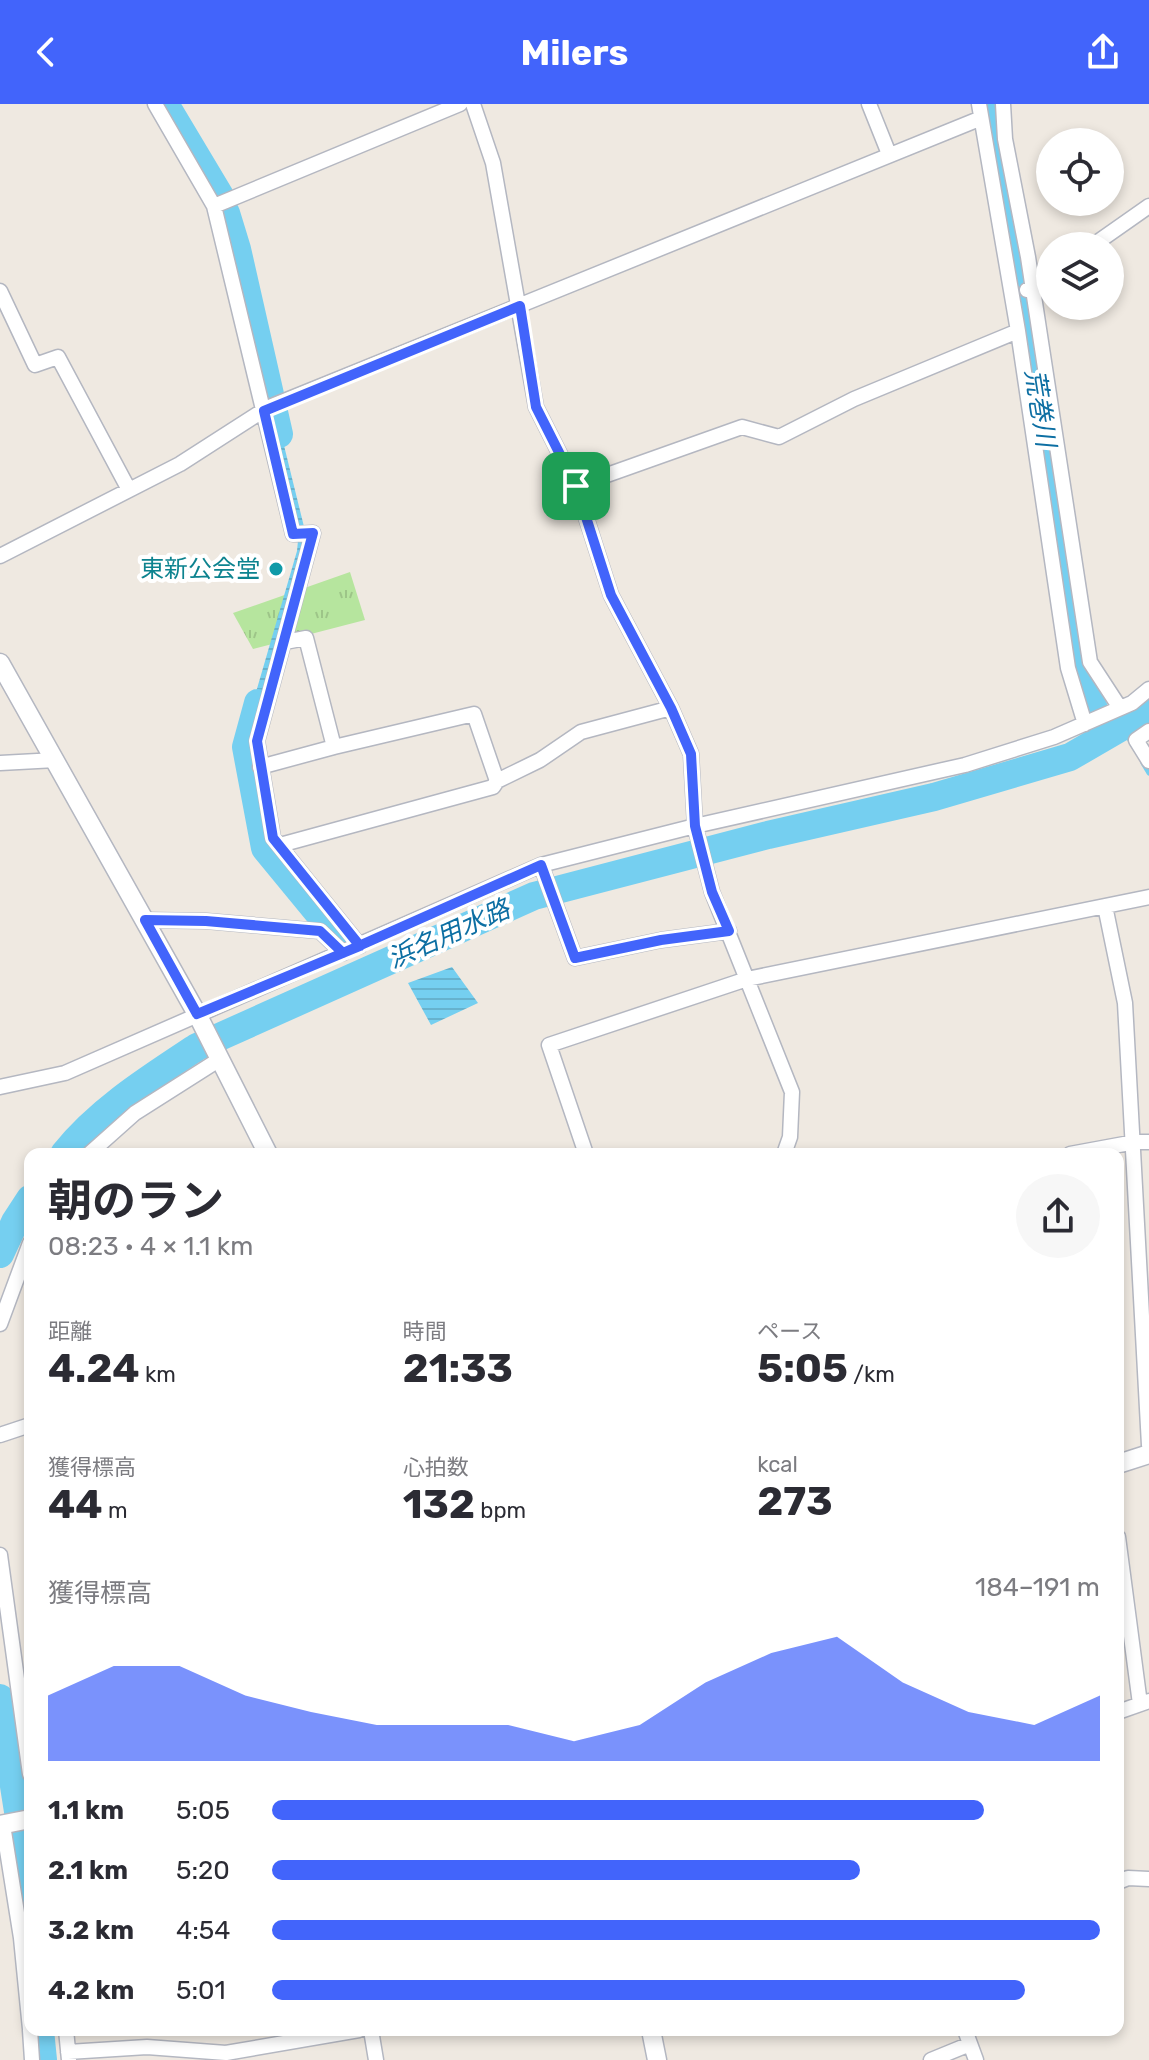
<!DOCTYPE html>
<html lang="ja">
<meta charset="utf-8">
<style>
body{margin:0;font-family:Rubik,"Noto Sans JP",sans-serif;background:#f7f7f7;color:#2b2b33;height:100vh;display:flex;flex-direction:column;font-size:30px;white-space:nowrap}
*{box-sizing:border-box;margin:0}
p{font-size:26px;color:#7c7c81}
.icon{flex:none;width:44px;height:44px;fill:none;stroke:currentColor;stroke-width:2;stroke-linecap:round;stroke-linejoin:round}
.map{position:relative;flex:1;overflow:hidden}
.drawer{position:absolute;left:24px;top:1044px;width:1100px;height:888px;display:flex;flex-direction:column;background:#fff;border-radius:16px;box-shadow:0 4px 12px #0003}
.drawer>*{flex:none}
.buttons{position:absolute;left:1036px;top:24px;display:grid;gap:16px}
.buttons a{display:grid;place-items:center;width:88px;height:88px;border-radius:50%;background:#fff;box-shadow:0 4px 12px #0003;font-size:40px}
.pin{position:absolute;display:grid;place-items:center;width:68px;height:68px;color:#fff;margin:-34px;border-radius:16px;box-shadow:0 4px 12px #0006}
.round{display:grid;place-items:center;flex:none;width:84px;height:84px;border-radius:42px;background:#f7f7f7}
.overview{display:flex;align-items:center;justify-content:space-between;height:136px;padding:0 24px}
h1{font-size:44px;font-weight:700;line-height:60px}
.metrics{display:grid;grid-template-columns:repeat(3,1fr);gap:12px;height:136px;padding:8px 24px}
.metrics div{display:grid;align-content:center}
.metrics b{font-size:40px;font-weight:700}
.metrics small{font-size:22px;font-weight:400}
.metrics p{font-size:22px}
.chart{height:224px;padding:16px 24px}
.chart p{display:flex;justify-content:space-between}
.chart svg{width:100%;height:144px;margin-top:8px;fill:#4264fb;opacity:.7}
ul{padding:0 24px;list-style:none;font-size:26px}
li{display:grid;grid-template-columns:128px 96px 1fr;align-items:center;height:60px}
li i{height:20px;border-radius:10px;background:#4264fb}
header{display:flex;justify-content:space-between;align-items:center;height:104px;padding:0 24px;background:#4264fb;color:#fff;font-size:36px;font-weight:700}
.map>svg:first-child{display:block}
</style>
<header><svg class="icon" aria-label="back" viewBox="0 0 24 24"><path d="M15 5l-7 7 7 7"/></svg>Milers<svg class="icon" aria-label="share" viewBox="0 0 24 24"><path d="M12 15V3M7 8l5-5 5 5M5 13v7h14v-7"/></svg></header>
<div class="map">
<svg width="1149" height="1956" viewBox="0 0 1149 1956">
<defs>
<pattern id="park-tufts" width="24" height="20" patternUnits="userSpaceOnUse" patternTransform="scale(2)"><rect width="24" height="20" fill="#b6e59e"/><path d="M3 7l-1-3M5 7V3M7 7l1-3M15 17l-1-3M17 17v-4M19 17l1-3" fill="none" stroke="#9dc588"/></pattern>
<pattern id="water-rules" width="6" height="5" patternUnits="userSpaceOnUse" patternTransform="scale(2)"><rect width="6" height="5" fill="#75cff0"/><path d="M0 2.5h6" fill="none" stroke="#66b2ce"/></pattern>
</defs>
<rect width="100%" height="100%" fill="#efe9e1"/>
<path fill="url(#park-tufts)" d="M350,468L365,516L253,545L233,509Z"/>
<path fill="url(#water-rules)" d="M276,309L309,443L254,635L243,633L297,447L299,426L271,310Z
M452,863L478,899L431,921L408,879Z"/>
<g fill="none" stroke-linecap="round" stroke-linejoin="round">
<path stroke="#75cff0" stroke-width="5" d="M1123,623L1132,640
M1143,659L1149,669"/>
<path stroke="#75cff0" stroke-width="28" d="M165,0L220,92
M993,0L1064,456L1076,564L1094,605
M226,109L237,145L279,330
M258,599L246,643L265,744L344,840
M64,1050C99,1006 150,974 197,943L534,792L768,731L934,693L1070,653L1149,607
M0,1150L15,1118L30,1095
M0,1594L23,1739L30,1823
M40,1926L43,1956"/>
<defs>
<path id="minor" d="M155,0L214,102L293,430L313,429L257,637L273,734L360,842
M473,0L493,59L536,303L576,382L611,491L671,604L691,650L695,722L712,788L792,988L790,1033L784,1050
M869,0L889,50
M979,0L1018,227L1068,564L1085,620
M1003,0L1005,35L1028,153L1090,558L1120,604
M214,102L460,0
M1092,142L1149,102
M1027,186L1050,172
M0,187L35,261L58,253L128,384
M576,382L742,323L779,333L854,295L1018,227
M0,452L180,360L267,304L979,15
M285,538L306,534L334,643
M1149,627L1136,636L1149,657
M0,659L56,656
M260,663L334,643L474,610L497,677L493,683L280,741
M497,677L540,656L581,628L671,604
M541,761L575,854L661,836L729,827
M1105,802L1125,899L1149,1341
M145,816L206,817L320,827L343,849
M0,983L65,969L541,761L695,722L965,661L1054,633L1132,599L1149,585
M89,1050L135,1009L220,955
M586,1050L549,941L747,875L1149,793
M1070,1050L1135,1038H1149
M0,1220L30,1139
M0,1331L30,1321
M1118,1433L1140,1600
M0,1451L30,1670
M1118,1608L1149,1597
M3,1721L21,1834L30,1925
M1118,1778L1128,1774L1149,1775
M30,1926L32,1956
M66,1926L69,1956
M371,1926L376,1956
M965,1926L976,1956
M68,1948L147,1943L226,1949L359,1926
M931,1956L970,1940"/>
<path id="tertiary" d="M0,559L197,910L268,1050
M1118,1360L1149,1350
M0,1721L30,1715
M651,1926L657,1956"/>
</defs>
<use href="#minor" stroke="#b4b7c1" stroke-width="17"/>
<use href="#tertiary" stroke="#b4b7c1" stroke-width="21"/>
<use href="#minor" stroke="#fff" stroke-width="14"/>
<use href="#tertiary" stroke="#fff" stroke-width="18"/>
</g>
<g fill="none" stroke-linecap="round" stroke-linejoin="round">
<defs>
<path id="route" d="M576,382L536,303L520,202L264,307L293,430L313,429L257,637L273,734L360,842L343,849L197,910L145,816L206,817L320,827L343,849C409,820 475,790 541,761L575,854L661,836L729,827L712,788L695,722L691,650L671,604L611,491L576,382"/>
</defs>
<use href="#route" stroke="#fff" stroke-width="16"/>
<use href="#route" stroke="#4264fb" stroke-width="10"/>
</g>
<circle fill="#0f9aa8" stroke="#fff" stroke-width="3" cx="276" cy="465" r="8"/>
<g text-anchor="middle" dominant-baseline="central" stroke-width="8" stroke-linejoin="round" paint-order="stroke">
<g font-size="24" fill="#0d838f" stroke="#fff" text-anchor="end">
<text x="260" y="465">東新公会堂</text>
</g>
<g font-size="26" font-style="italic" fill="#0d6fa3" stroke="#fff">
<text transform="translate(1040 304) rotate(81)">荒巻川</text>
<text transform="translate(449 830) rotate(-24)">浜名用水路</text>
</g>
</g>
</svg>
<div class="buttons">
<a><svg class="icon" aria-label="locate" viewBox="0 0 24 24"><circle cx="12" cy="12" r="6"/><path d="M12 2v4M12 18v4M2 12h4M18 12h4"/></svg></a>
<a><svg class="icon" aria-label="layers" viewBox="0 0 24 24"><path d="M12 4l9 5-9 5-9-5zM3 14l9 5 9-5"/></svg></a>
</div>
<div class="pin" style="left:576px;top:382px;background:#1e9e55"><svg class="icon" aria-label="arrive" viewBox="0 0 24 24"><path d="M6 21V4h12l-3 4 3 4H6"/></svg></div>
<section class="drawer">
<div class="overview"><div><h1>朝のラン</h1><p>08:23 · 4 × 1.1 km</p></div><a class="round"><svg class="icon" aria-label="share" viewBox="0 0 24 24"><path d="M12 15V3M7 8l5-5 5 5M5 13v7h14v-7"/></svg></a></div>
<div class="metrics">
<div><p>距離</p><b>4.24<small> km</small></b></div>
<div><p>時間</p><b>21:33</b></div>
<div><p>ペース</p><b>5:05<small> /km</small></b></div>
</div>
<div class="metrics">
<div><p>獲得標高</p><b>44<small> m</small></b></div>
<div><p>心拍数</p><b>132<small> bpm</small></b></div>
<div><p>kcal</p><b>273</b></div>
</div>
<div class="chart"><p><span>獲得標高</span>184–191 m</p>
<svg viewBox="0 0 160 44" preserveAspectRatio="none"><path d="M0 44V24L10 15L20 15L30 24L40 29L50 33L60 33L70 33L80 38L90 33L100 20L110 11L120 6L130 20L140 29L150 33L160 24V44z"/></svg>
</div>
<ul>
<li><b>1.1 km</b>5:05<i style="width:86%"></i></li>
<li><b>2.1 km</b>5:20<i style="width:71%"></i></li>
<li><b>3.2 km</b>4:54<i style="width:100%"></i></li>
<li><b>4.2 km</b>5:01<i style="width:91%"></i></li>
</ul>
</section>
</div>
